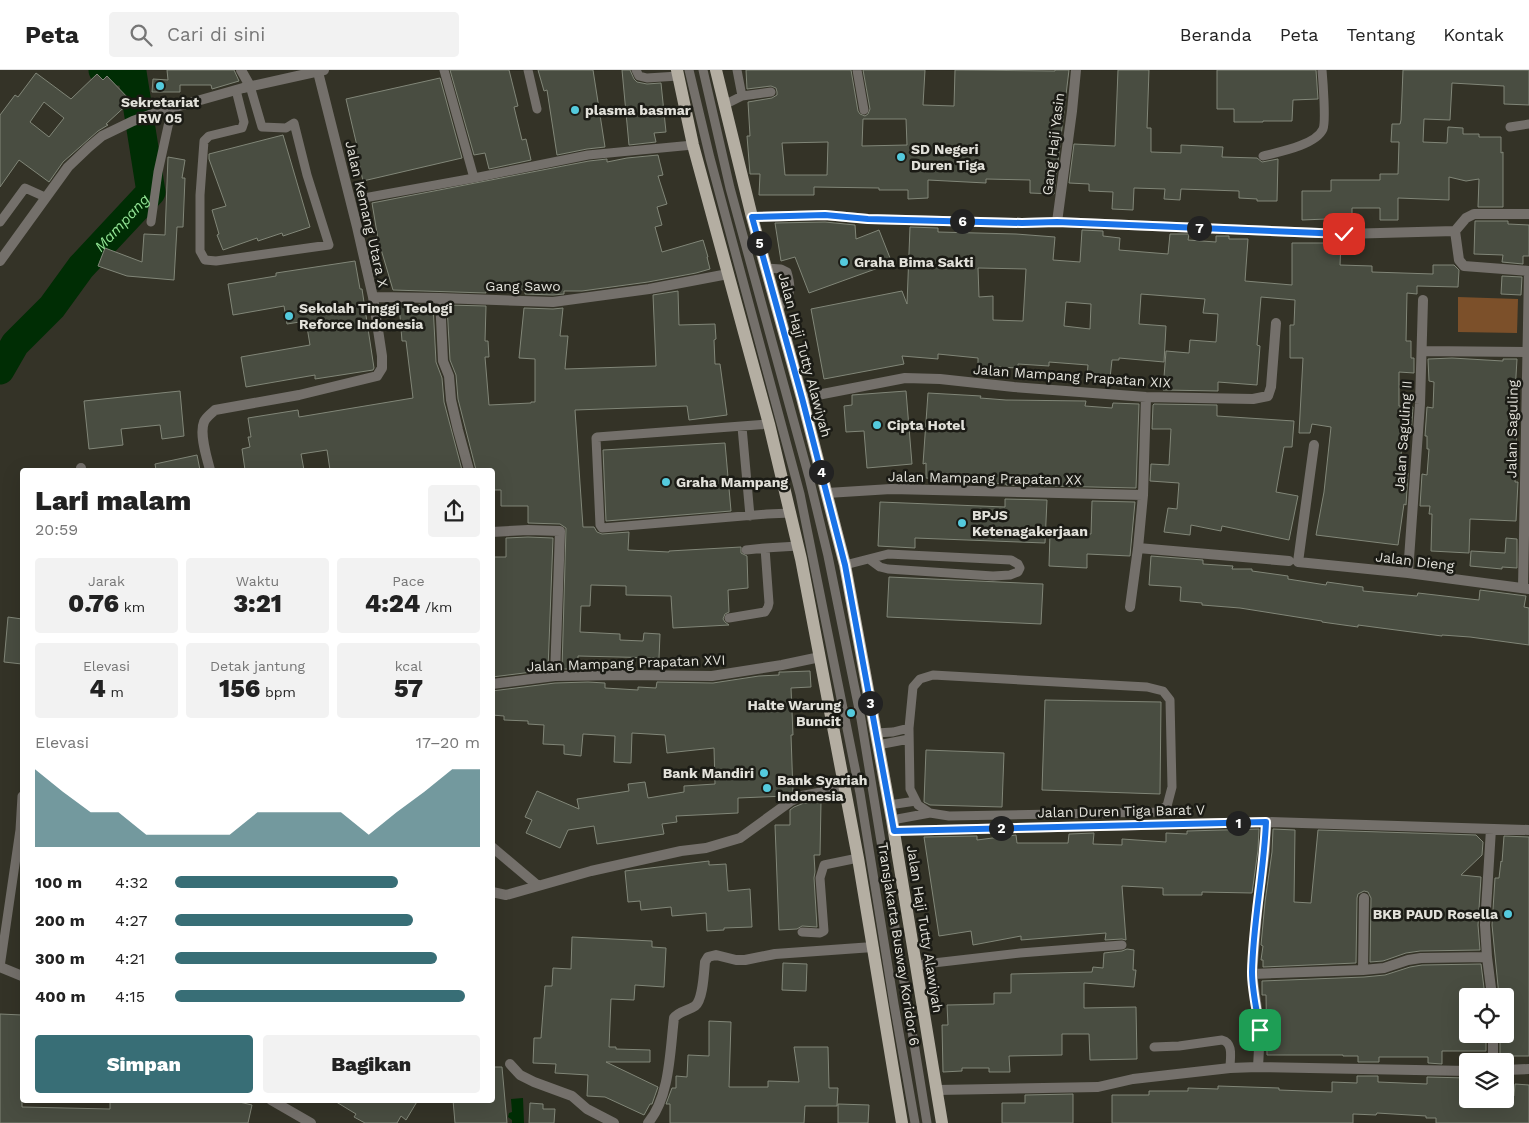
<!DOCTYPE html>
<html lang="id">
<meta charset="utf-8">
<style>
body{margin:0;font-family:"Work Sans",sans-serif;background:#f2f2f2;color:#222;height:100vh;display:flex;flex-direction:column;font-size:19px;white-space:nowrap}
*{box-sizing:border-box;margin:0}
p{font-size:16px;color:#767676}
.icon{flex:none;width:28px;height:28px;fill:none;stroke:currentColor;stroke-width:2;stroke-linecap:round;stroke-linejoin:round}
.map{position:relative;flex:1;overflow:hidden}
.sheet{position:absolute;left:20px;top:398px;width:475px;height:635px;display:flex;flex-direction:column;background:#fff;border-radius:5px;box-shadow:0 5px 20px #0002}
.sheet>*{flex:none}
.tools{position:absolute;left:1459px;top:918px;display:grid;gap:10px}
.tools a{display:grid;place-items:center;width:55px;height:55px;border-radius:5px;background:#fff;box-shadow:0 5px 20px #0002;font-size:25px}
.pin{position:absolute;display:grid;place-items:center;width:42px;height:42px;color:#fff;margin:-21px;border-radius:10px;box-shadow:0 2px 8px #0006}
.km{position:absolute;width:25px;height:25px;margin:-12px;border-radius:50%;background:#222;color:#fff;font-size:14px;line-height:25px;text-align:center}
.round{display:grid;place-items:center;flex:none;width:52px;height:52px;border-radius:5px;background:#f2f2f2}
.summary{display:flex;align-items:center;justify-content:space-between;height:85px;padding:0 15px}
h1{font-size:28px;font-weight:800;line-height:38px}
.stats{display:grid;grid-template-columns:repeat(3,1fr);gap:8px;height:85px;padding:5px 15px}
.stats div{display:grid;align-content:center;border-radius:5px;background:#f2f2f2;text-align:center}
.stats b{font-size:25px;font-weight:800}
.stats small{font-size:14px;font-weight:400}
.stats p{font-size:14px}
.chart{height:140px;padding:10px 15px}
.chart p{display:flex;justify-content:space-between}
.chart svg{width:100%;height:90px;margin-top:5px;fill:#386e76;opacity:.7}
.cta{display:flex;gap:10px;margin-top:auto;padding:10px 15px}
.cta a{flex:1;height:58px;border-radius:5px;background:#386e76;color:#fff;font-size:20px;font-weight:800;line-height:58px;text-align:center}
.cta a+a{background:#f2f2f2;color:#222}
ul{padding:0 15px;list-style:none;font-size:16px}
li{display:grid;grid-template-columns:80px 60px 1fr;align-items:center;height:38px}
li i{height:12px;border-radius:6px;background:#386e76}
header{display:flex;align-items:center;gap:30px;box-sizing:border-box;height:70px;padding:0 25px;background:#fff;border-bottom:1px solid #e0e0e0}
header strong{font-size:24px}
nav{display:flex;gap:28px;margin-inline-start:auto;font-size:18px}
.search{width:350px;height:45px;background:#f2f2f2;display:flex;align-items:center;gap:12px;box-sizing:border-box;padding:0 18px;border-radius:5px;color:#767676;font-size:19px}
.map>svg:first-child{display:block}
</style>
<header>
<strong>Peta</strong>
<div class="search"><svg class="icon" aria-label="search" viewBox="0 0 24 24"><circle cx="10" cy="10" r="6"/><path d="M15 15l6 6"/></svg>Cari di sini</div>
<nav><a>Beranda</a><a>Peta</a><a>Tentang</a><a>Kontak</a></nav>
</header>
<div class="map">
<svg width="1529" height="1053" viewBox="0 0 1529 1053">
<rect width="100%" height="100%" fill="#343327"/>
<path fill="#7c502a" d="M1458,227L1518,229L1517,263L1458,262Z"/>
<path fill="#002d04" d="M523,1028L524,1053H512V1050L508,1047L509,1043L512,1042L511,1029Z"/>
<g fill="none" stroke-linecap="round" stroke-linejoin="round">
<path stroke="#002d04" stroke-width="29" id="s1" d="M0,300L15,274L52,237L81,197L151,122L132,2L103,0"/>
</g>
<path fill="#494d41" stroke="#818678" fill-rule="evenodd" d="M167,0H234L239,11L212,19L211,15H180V22H152L153,9L168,10Z
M450,0H509L518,36L514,37L522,70L526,69L531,90L489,99L485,83L474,85Z
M538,0H593L605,77L587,79L557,85L547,20L544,21Z
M622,0H630L634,9L637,12L647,14L661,13L666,62L654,63L656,72L629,75Z
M746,0H851L858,41L860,44L865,46L868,44L870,39L863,0H925L923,35L954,36L955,0L1055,1V0H1069L1054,124L1030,123V110L986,109V113L928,110V128L908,129V120H879V118L814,117V125H759L760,104H750L747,66H750L748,32L772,28L777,25V22L776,18L771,16L747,19ZM863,49H906L907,75L862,76ZM828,72L827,105H785L782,73Z
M1118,0H1149L1147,58H1151V82L1181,83V75L1223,77L1222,87L1257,88L1262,92L1278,89L1277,131H1257V129L1239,128V121L1181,119L1180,130L1164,129L1165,119L1134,118L1133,140L1112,139L1113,122L1089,121V114L1069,113L1074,74L1115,76Z
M1217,0H1316L1318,29L1293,30L1292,51H1263V52H1234V39H1217Z
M1403,0H1529V35L1504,34V16L1452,13L1450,50L1424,49L1423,72L1447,73L1448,57L1463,58V64H1479V67H1501V83L1503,82V137H1478L1479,109L1466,111L1449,107V130L1398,128V150H1380V138H1352V148L1302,150V121H1331V110H1380V104H1398L1399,72H1391L1392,54H1400L1401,50Z
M36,3L71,29L97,4L103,10L107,6L131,31L106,54L108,55L98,61L63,92L49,112L19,90L0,117V45L15,25L18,27ZM44,32L64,48L49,67L30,52Z
M440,8L462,88L363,111L355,76H357L346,29Z
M283,65L310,157L283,166L282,163L258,171L257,168L223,180L217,165L219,164L212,140L226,136L209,89V84Z
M658,85L663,105L658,106L667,134L657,137L662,155L655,157L662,182L703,170L708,187H707L710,199L696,203L648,212L582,221H564V224L553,225L525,224V220L486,219V223L393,220L378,169L372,133L589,91L607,89V92L627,88Z
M168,87L185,90L182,108H185L183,157H177L174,210L127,206L98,196L105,178L142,192L144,164L165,165Z
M1475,151H1508V154L1529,155V186H1523V194L1502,192L1503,185L1474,184Z
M825,152L855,155L856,169L879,160L892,193L809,223L795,187L781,191L775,153Z
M910,157L938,158V162L1016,164L1055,167L1053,190L1080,192L1082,160L1103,161V166L1120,168L1119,180L1168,184L1170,164H1189L1188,170L1216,172V166H1229V169H1248L1245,211L1292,215V173H1341L1340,195L1372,196V202L1433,204V195H1454L1459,200L1458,217L1417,216V224L1407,223L1406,271H1411V288H1414V303L1399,302V336L1413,337L1411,365L1402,364L1401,390H1403L1402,403H1408L1406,435L1404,434L1398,475L1316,465L1324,422L1331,357L1312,354L1310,363H1299L1303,288H1290V255H1294L1295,230L1261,227L1257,275L1260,276L1257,315L1218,312V321L1163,320L1166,281L1189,283L1190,270L1216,272L1218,244L1203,243L1205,229L1141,224L1139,254L1166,256L1164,292L1119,288V290H1112L1110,308L1087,307L1088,295L1049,292V296L1018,294V298L978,296V288L938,284V289L902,286L904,294L824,309L811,239L902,221L907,234ZM978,198L1026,199L1023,251L993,250V226L979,227ZM1066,232L1091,234L1090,259L1064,256Z
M355,191L360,219H362L374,298L373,300L315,309V305L246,317L241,287L310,275L306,251L287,254L284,236L233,245L228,214L276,206V203Z
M1502,206L1522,207L1521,225L1501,224Z
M678,221L679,255L715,254L716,269L714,270L715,294H720L727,345L689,350L687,336L575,340L583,457H594L597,462L602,464L629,462L628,480L669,482V481L741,477V483L747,486L748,518L728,520L729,542L725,544L723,549L725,552L729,555L673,558L671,526L626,525V516L591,515L590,536H581L580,562L620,564V570L643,571L644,563L660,564L659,588L578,586V599H562L566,458L560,454L528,453V436H501V420H492V400H476L458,329L456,305L450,290L447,235L486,236L485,271H488L489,287H485L489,335L531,333V332H535V289L519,288L524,238L553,239L563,238L560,266H568L565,299L656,296L653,225Z
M399,234L433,235L436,292L442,308L444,332L462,400H330L327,380L301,384L304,400H245L242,379L250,377L248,367H251L248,348L298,340L299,347L413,328L406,271H402Z
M1452,288L1503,291V289H1517L1515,323H1518L1515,412H1518L1516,451L1470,449L1469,483L1431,481L1432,444H1429L1430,436H1420L1422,404L1427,405L1429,379H1427V366H1425L1427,337L1433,338L1434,312L1429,311L1428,289Z
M180,321L184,366L162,369L160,355L121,359L123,375L89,379L84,331Z
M906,321L912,394L867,398L864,361L846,362L844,336L852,335V325Z
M928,323L981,326L980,328L1006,330L1086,331L1085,336L1112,338L1113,333L1139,334L1136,418L1006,415V414L926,408V393L923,394Z
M1154,334L1217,335V346L1294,351L1292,377H1284L1276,422L1298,426L1289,470L1222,456L1221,461L1191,455L1190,465L1164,462L1168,438L1177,439L1179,413L1150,411L1151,394L1169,395L1171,359H1152L1153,335Z
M725,373L731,441L606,451L603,380Z
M197,385L200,400H156L155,394Z
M1005,429L1047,430L1045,473L915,468V478L878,476L880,432L1005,437Z
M1092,431L1135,432L1130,486L1087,484V498L1049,496L1050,463L1091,464Z
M528,467L553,468L548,600L492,607V487H506V468Z
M1506,468L1517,469V498L1502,497V499L1470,496L1471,481L1505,483Z
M1151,486L1203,490V494L1233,496L1232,499H1252V501L1288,506V509L1326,515L1327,512L1363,517V521L1417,526L1418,523L1479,530L1480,520L1526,526L1524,537L1529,538V575L1470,567L1442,565V566L1358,555V557L1322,552V551L1240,538L1202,535V533L1180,531L1181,517L1149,515Z
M889,507L1043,514L1041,554L887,547Z
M8,547L22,549V594L4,592Z
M810,601L811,617L791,618L793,665H791L793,723L786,726L738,728V743L676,746L677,752L662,754L664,764L637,768L597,774L594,756L568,760L560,778L526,763L532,750L525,747L537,721L579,739L577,729L629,721L628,714L645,712L648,728L684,722V716L715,714L714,678L667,683L665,665L632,663L631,693L614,692L615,666L583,664L581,686L564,684V675L543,674L544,655L528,654V651L504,650V646L492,645V621L555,613L588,612L605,613V618L638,620V617L656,618L657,612L713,613L759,606L779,605V602H783Z
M1045,630L1161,632L1160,724L1042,720Z
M926,680L1004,683L1002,737L930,735L924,732Z
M821,732L820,785H814L815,802L814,808L817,857L802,856L797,859L779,860L775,755H790V740L794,737L804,733Z
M1259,759L1258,780L1252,823L1202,822V825H1163V818L1122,816L1126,870L1122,869L1105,870L1106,863L1021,870V866L973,875L971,861L939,866L924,767L977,766V770L1016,765L1017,773H1068L1069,764L1094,763L1093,774L1122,775V769L1166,772V763L1187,764V761Z
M1273,759L1295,760L1294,832L1311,833L1318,760L1476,765L1483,772L1482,785L1461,805L1481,807L1478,855L1480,880L1420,881L1406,883L1383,891L1370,892L1371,828L1368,822L1364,821L1358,824L1357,828L1356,893L1263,897V890H1261L1263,876L1261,875L1265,832L1272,782Z
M1504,766L1529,767V986H1500V964H1506L1507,935H1505V926H1499L1492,855L1495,808H1499L1501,791L1502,792Z
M709,791V795L726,794L728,821L750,819L752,857L724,858V860L707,861L706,843L672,846L671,837L641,840L640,831L628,832L625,801Z
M572,867L652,871V877L666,878L664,917L635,915L634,930L611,929L609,977H616V979L650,980V992H606L658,1017L652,1034H650L644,1045L605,1027L587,1026L588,1005L555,1003L556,994L533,993L534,968H541L545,916H552L553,898L571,899Z
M1127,879L1134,880L1133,900H1136L1134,917L1084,913V938L1136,937L1137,989L1090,990L1089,964H1062V985L1009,986L1010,1002H989V998H962V1001L943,1002L942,955H948L947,935L994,934V923H1011V904L1092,902L1093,897L1103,898L1104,883L1122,881Z
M783,893L807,894L806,921L782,920Z
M1481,894L1485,926H1468V964H1486V981H1442V994L1428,993V987H1379V992H1358V986H1343V985H1267L1266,925H1262V911L1364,907L1385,905L1410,897L1422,895Z
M0,944L22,945V1037L110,1039V1030H231L252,1035L248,1053H0Z
M709,951L731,952L729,1017H768V1011L799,1012L794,977H828L829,1018H838L837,1036H805L804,1053H670V1034H666L672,1018H676V1006L687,1007L688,985L709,986Z
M492,997H502L507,1053H455L453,1030H492Z
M1357,1006H1378V1012L1427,1014V1007L1468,1008V1029H1505V1026H1514L1515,1014L1529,1015V1053H1436V1048H1426V1046L1377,1043L1376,1045L1353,1044V1053H1112V1025H1149V1021H1188V1018L1218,1019V1016L1279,1018V1020L1332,1022V1012L1357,1013Z
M1073,1024V1053H1002V1033H1025V1025Z
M333,1030H418L406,1050L401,1046L397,1053H365L354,1047L356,1044Z
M530,1033L543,1034V1039H555L554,1053H529Z
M838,1034L869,1035L868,1053H838Z"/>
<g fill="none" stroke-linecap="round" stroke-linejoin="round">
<path stroke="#74706b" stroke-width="9" d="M444,0L474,108L588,85L693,75
M528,0L537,39
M636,0L639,6L647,8L678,6
M689,0L710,88L800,424L860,723L894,934L915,1053
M703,0L730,118L809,407L828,486L861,649L927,1053
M737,0L742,26
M857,0L864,40
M236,20L244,52L242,58L209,66L204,71L200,125V181L205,190L216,191L329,175L307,105L294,53L286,58L262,57L250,16
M724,35L742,26L771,22
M1510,57L1529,54
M1263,86C1279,82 1316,75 1323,59C1326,52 1323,11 1322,0
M364,128L474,108
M0,152L25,118L45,127
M151,152L158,102L172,38
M766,198L781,199L787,202C793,222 790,225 777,240
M769,354L597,367L596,368L600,455L602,458L767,444L791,443
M742,357L750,446
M765,478L798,476
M845,495L888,484L1011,490L1018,494L1020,498L1018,502L1010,505L993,506L888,499L880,497L869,489
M729,548L765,542L768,537L769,533L765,478L746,480
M933,605L1147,617L1163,621L1170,630L1172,717L1167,736L1156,742L949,746L930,743L918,735L910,719L909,658L913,617L920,609Z
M876,663L893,662L909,658
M878,675L909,669
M889,735L916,731
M892,750L930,743
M802,862L820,863L824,861L820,808L824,795L858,788
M916,895L1020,883L1122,875
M0,897L20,760L22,726
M1154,977L1179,976L1222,970C1234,973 1230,988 1230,998"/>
<path stroke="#74706b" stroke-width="10" d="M241,0L250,16
M752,147L825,145L868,149L1022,153L1057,152L1343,164L1455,161
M1057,152L1072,41L1076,0
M1455,161L1459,190L1464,196L1529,201
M1455,161L1466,148L1474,144H1529
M376,227L440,228L553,232L649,219L728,204
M440,228L443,291L449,306L451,330L458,360L469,400
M1422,281L1528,282
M1146,327L1143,425L1138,478L1289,491
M802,328L905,308L940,309L1014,317L1146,327L1253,329L1268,326L1271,317L1276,253
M1314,375L1298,492L1408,503L1529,519
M81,398V400
M210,400C207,388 199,364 204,352C206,347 211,344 215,340L299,325L377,306L382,298V286L373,227L357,157L318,2
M827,423L891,419L1143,425
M492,462L528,460L560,461L555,606
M1408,503L1420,334L1423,230
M1523,518L1529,201
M1130,537L1138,478
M492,614L555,606L626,605L712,606L782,595L820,587
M1491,759L1485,855L1487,887L1492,926
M894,761L1266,752L1529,760
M492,777L537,815
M492,822L506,825L591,801L681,781L706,778L740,768L791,731L802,726L845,718
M1363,900L1364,828
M1252,904L1363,900L1384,898L1408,890L1421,888L1487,887
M1493,991V964
M510,994L520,1005L534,1012L572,1026L587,1039L614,1053
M1258,997L1260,960L1252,904L1258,831L1265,781L1266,752
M1505,1000L1529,999
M937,1020L1098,1017L1133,1009L1230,998L1258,997L1468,1001
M648,1053C670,1027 670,980 674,948C679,941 688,941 695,936C703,930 704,902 705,892L708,887L716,885L736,890H745L775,884L873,877"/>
<path stroke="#74706b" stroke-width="10" d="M0,191L68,97L89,77L102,66L133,51L158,42L243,18L324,0
M0,897L22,906
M271,1030L311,1053"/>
<path stroke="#b4aea2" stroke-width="12" d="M677,0L693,75L769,354L801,489L858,788L902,1053
M716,0L752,147L802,328L845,495L892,750L942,1053"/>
</g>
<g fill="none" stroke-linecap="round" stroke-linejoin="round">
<defs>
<path id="route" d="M1260,960C1257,941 1252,921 1252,902C1253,852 1264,802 1266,752L894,761L845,495L802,328L752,147L825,145L868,149L1022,153L1057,152L1344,164"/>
</defs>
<use href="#route" stroke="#fff" stroke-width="10"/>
<use href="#route" stroke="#1a73e8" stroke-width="6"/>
</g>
<g fill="#54cadd" stroke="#1b1b15" stroke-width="2">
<circle cx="160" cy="16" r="5"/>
<circle cx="575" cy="40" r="5"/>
<circle cx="901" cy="87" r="5"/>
<circle cx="844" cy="192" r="5"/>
<circle cx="289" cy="246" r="5"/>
<circle cx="877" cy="355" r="5"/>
<circle cx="666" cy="412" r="5"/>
<circle cx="962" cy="453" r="5"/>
<circle cx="851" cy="643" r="5"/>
<circle cx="764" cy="703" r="5"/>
<circle cx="767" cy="718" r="5"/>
<circle cx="1508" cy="844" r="5"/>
</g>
<g text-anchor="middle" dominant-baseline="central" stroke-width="5" stroke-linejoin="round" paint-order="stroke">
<g font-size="14" font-weight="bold" fill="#e2e1da" stroke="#1b1b15" text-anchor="start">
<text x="160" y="32" text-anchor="middle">Sekretariat<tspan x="160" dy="16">RW 05</tspan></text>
<text x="585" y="40">plasma basmar</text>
<text x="911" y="79">SD Negeri<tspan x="911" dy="16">Duren Tiga</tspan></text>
<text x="854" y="192">Graha Bima Sakti</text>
<text x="299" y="238">Sekolah Tinggi Teologi<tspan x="299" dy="16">Reforce Indonesia</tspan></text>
<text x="887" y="355">Cipta Hotel</text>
<text x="676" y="412">Graha Mampang</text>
<text x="972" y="445">BPJS<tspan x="972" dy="16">Ketenagakerjaan</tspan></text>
<text x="841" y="635" text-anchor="end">Halte Warung<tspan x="841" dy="16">Buncit</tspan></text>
<text x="754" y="703" text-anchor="end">Bank Mandiri</text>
<text x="777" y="710">Bank Syariah<tspan x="777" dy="16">Indonesia</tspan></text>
<text x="1498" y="844" text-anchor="end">BKB PAUD Rosella</text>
</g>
<g font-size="14" fill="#e2e1da" stroke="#1b1b15">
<text transform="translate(1053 74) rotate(-83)">Gang Haji Yasin</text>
<text transform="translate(367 144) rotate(77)">Jalan Kemang Utara X</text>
<text x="523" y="216">Gang Sawo</text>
<text transform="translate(805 285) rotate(75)">Jalan Haji Tutty Alawiyah</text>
<text transform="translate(1072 306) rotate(4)">Jalan Mampang Prapatan XIX</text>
<text transform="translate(1512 359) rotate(-89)">Jalan Saguling</text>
<text transform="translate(1403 366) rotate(-86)">Jalan Saguling II</text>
<text transform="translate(985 408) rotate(1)">Jalan Mampang Prapatan XX</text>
<text transform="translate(1415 491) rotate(7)">Jalan Dieng</text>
<text transform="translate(626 593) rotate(-2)">Jalan Mampang Prapatan XVI</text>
<text transform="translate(1121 741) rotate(-1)">Jalan Duren Tiga Barat V</text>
<text transform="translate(925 859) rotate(81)">Jalan Haji Tutty Alawiyah</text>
<text transform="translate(899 874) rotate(81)">Transjakarta Busway Koridor 6</text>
</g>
<g font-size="15" font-style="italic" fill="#91e494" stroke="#1b1b15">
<text stroke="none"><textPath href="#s1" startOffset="192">Mampang</textPath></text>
</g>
</g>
</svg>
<div class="tools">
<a><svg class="icon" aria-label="locate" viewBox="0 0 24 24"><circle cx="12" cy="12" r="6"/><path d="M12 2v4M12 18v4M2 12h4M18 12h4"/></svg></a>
<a><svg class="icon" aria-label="layers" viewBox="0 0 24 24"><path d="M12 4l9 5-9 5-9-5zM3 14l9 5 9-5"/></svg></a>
</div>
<div class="pin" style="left:1260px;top:960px;background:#1e9e55"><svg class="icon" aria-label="arrive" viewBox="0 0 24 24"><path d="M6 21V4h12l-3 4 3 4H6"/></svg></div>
<div class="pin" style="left:1344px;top:164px;background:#d93025"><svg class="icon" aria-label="check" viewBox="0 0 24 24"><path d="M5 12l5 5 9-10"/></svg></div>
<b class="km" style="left:1238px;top:753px">1</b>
<b class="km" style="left:1001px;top:758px">2</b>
<b class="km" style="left:870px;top:633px">3</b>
<b class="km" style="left:821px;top:402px">4</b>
<b class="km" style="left:759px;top:173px">5</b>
<b class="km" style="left:962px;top:151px">6</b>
<b class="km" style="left:1199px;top:158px">7</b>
<section class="sheet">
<div class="summary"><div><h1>Lari malam</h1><p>20:59</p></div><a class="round"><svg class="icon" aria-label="share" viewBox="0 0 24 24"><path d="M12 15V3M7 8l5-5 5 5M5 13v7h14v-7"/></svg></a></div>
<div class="stats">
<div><p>Jarak</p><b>0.76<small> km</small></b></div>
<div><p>Waktu</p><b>3:21</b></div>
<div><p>Pace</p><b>4:24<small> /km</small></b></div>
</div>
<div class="stats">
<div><p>Elevasi</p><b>4<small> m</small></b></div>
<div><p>Detak jantung</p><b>156<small> bpm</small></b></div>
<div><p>kcal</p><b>57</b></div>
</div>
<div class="chart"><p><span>Elevasi</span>17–20 m</p>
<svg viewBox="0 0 160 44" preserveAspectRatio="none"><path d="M0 44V6L10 17L20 27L30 27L40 38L50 38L60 38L70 38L80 27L90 27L100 27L110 27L120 38L130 27L140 17L150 6L160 6V44z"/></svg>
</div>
<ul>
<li><b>100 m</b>4:32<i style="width:73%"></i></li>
<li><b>200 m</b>4:27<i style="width:78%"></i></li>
<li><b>300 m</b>4:21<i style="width:86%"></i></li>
<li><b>400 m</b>4:15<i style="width:95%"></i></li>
</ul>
<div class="cta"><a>Simpan</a><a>Bagikan</a></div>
</section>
</div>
